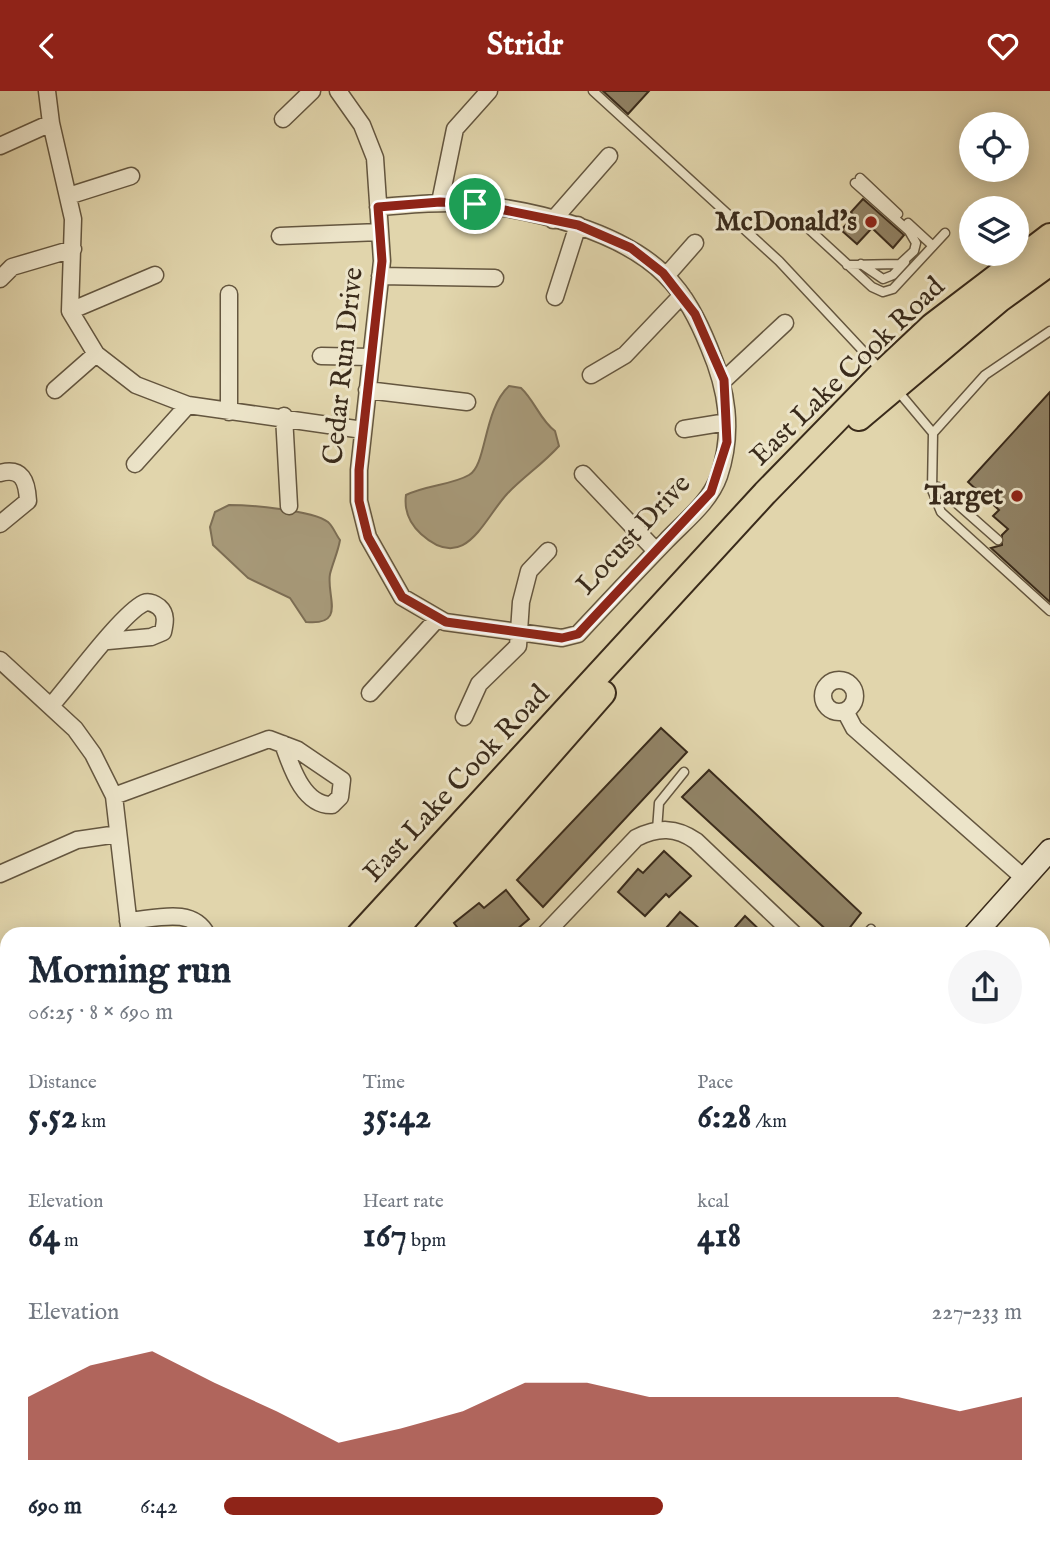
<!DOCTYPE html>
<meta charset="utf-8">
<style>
body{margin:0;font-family:"IM FELL English",serif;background:#f6f6f7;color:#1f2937;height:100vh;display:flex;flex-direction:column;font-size:26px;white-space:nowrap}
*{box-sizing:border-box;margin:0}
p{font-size:23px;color:#747a83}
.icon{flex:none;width:38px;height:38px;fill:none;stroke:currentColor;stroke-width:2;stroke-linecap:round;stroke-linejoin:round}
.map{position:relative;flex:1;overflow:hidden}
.side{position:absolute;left:0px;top:836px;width:1050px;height:620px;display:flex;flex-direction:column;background:#fff;border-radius:21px 21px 0 0;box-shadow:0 4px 18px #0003}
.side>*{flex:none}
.controls{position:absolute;left:959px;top:21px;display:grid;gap:14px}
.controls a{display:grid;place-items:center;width:70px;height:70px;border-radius:50%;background:#fff;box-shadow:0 4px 18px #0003;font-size:35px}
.pin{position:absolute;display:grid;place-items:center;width:60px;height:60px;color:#fff;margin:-30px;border:4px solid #fff;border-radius:50%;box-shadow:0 2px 7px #0007}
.round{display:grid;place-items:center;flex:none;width:74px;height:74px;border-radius:37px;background:#f6f6f7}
.headline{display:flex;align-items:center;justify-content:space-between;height:119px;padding:0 28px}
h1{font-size:38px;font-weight:800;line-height:52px}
.metrics{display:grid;grid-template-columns:repeat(3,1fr);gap:10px;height:119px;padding:7px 28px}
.metrics div{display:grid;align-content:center}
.metrics b{font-size:35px;font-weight:800}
.metrics small{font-size:19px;font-weight:400}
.metrics p{font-size:19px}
.chart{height:196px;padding:14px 28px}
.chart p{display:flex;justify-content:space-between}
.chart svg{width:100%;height:126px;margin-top:7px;fill:#8f2418;opacity:.7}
ul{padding:0 28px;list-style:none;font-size:23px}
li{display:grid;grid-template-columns:112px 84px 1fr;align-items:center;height:52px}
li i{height:18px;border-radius:9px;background:#8f2418}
header{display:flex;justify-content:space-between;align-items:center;height:91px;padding:0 28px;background:#8f2418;color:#fff;font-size:32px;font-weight:800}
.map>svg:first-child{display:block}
</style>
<header><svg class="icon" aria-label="back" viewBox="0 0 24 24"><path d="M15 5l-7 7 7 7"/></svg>Stridr<svg class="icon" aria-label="heart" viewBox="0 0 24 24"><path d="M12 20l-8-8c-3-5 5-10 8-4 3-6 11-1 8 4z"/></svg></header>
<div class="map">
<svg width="1050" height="1456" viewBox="0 0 1050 1456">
<rect width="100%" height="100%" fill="#e1d5ac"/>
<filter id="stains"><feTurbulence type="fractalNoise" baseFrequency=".00286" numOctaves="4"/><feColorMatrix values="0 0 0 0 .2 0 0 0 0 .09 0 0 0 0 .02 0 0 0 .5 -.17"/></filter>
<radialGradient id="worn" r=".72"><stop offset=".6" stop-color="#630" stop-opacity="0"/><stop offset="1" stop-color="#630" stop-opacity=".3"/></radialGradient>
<path fill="#a89b7b" stroke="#7c6e55" stroke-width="2" d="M509,295L521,297C535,310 540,329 555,340L559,355C543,373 523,386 507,403C483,429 465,483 421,443C409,432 404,419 406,404C426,394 452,394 469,384C487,374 483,319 509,295Z
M229,414C249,414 312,419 328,431C333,435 336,444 340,449C338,461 333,471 330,483C326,505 347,535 306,531L290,507L248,487L213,454L210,436L215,421Z"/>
<path fill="#918366" stroke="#3a2b1b" stroke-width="2" d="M603,0H649L628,23Z
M863,108L904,144L893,157L872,137L857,153L841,139L854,125L851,121Z
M1050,301V511L991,457L1002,454V444L1008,438L993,425L999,419L968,391Z
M661,637L687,661L543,816L517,789Z
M709,679L861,822L844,844H832L682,706Z
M664,760L691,785L669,806L666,803L645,825L618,801L638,778L643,782Z
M506,799L529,828L510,844H463L454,832L479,812L484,817Z
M680,821L707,844H660Z
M745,825L765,844H728Z"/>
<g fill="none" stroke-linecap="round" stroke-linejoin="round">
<defs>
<path id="lane" d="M593,0L779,170L880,278
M860,87L898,123
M908,132L933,155
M810,139L872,196L883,201L893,198L945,142
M861,173L883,188L893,184L905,171
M847,174L900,173L914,160L916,152L909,140L855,92
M1050,240L985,284L933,342L932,399L941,421L1050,520
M897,299L933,342
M938,396L998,449
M657,739L659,712L684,681
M866,844L871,838
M0,978L7,970
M0,1067L7,1059
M0,1131L7,1137
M0,1172L7,1178
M668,1449L675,1456
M857,1449L858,1456
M106,1456L112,1449
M327,1456L334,1449
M535,1456L542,1449"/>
<path id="street" d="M47,0L51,32L73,128L70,220L96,263L136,294L188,314L363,339
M338,0L362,34L375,67L382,170L359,379V410L368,446L402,506L445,531L562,547L578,543C607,512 636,481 666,450C685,430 710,411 719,385C734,340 727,298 709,256C698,229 686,205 665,184C621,140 535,119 474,113C442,110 410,114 378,116
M283,28L312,0
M0,55L51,32
M68,105L131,85
M440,111L455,38L489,0
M553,129L609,65
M280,145L380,141
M380,185L495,187
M666,185L695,152
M0,188L12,176L73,158
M555,206L578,134
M70,220L155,184
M321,265L371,266
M591,284L625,264L682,204
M724,289L785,232
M55,299L96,263
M367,299L467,311
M229,321V203
M284,325L289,415
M684,338L727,331
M135,373L188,314
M0,382C22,376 27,390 28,410L0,433
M583,383L656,460
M0,569L75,638L93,663L114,705L130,844
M823 605a16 16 0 1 1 32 0a16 16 0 1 1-32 0Z
M370,602L438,527
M51,615L60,604C77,584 123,522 144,512C149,510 155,513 159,516C167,523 165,532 163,541L151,546L108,550
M845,620L854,637L1024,787
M464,626L479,593L518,555L521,511L529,480L548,460
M114,705L269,648L298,659L342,689L340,706L332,714C303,715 291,675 283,653
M0,783L77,749L118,743
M128,830C155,828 193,815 207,844
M544,844L636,747C658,736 676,736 696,750L795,844
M1043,938L1050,943
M1043,1161L1050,1174
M1043,1330L1050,1320"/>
<path id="secondary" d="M974,844L1050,759
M469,1449L477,1456"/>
<path id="primary" d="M859,327L999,209L1050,172
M359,844L765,402L883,281L932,235L1050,145
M391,844L603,602
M0,1239L7,1231
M0,1277L7,1269"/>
</defs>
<use href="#lane" stroke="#64563f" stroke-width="11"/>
<use href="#street" stroke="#64563f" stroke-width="19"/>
<use href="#secondary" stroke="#3a2b1b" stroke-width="24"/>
<use href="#primary" stroke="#3a2b1b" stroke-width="28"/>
<path stroke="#3a2b1b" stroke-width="2.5" stroke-dasharray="2 3.5" stroke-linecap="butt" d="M0,1316L7,1308"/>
<use href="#lane" stroke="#ece4c9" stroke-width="8"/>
<use href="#street" stroke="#ece4c9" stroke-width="16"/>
<use href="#secondary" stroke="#ece4c9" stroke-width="21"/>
<use href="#primary" stroke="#e1d5ac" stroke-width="24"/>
</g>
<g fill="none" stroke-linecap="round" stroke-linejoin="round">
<defs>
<path id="route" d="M440,111L475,113L578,134L631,157L663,182L695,223L724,289L727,351L711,401L578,543L562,547L446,531L402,506L368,446L359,410V379L382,170L378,116Z"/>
</defs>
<use href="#route" stroke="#fff" stroke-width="14"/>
<use href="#route" stroke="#8f2418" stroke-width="9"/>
</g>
<g fill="#8f2418" stroke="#ece4c9" stroke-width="2.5">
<circle cx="871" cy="131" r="7"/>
<circle cx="1017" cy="405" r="7"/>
</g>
<g text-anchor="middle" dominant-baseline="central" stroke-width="6" stroke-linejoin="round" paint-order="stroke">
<g font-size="28" font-weight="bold" fill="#3a2b1b" stroke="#ece4c9" text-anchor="end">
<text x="857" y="131">McDonald's</text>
<text x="1003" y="405">Target</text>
</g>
<g font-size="28" fill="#3a2b1b" stroke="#ece4c9">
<text transform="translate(344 275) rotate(-84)">Cedar Run Drive</text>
<text transform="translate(848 281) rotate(-44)">East Lake Cook Road</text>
<text transform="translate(634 444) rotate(-47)">Locust Drive</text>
<text transform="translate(457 693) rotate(-47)">East Lake Cook Road</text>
</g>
</g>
<rect width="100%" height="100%" filter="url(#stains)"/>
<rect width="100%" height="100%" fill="url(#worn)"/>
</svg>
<div class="controls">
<a><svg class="icon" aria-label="locate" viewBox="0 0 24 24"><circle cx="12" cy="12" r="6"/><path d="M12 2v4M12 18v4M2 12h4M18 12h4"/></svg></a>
<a><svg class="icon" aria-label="layers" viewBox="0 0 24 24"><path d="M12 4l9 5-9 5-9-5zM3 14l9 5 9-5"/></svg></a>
</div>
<div class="pin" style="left:475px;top:113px;background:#1e9e55"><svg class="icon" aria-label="arrive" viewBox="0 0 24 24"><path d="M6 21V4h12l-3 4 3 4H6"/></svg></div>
<section class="side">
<div class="headline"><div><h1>Morning run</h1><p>06:25 · 8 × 690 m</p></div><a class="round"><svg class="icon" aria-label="share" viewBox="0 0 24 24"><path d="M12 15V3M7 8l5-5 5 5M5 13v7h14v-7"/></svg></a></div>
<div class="metrics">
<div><p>Distance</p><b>5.52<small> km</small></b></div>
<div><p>Time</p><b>35:42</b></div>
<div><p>Pace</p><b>6:28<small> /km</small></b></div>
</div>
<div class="metrics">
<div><p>Elevation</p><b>64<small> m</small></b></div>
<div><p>Heart rate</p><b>167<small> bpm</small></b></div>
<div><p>kcal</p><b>418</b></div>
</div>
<div class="chart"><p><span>Elevation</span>227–233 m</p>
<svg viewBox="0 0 160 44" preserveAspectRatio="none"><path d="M0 44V22L10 11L20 6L30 17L40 27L50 38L60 33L70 27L80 17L90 17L100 22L110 22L120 22L130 22L140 22L150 27L160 22V44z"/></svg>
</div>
<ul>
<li><b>690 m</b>6:42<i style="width:55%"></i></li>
</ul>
</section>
</div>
